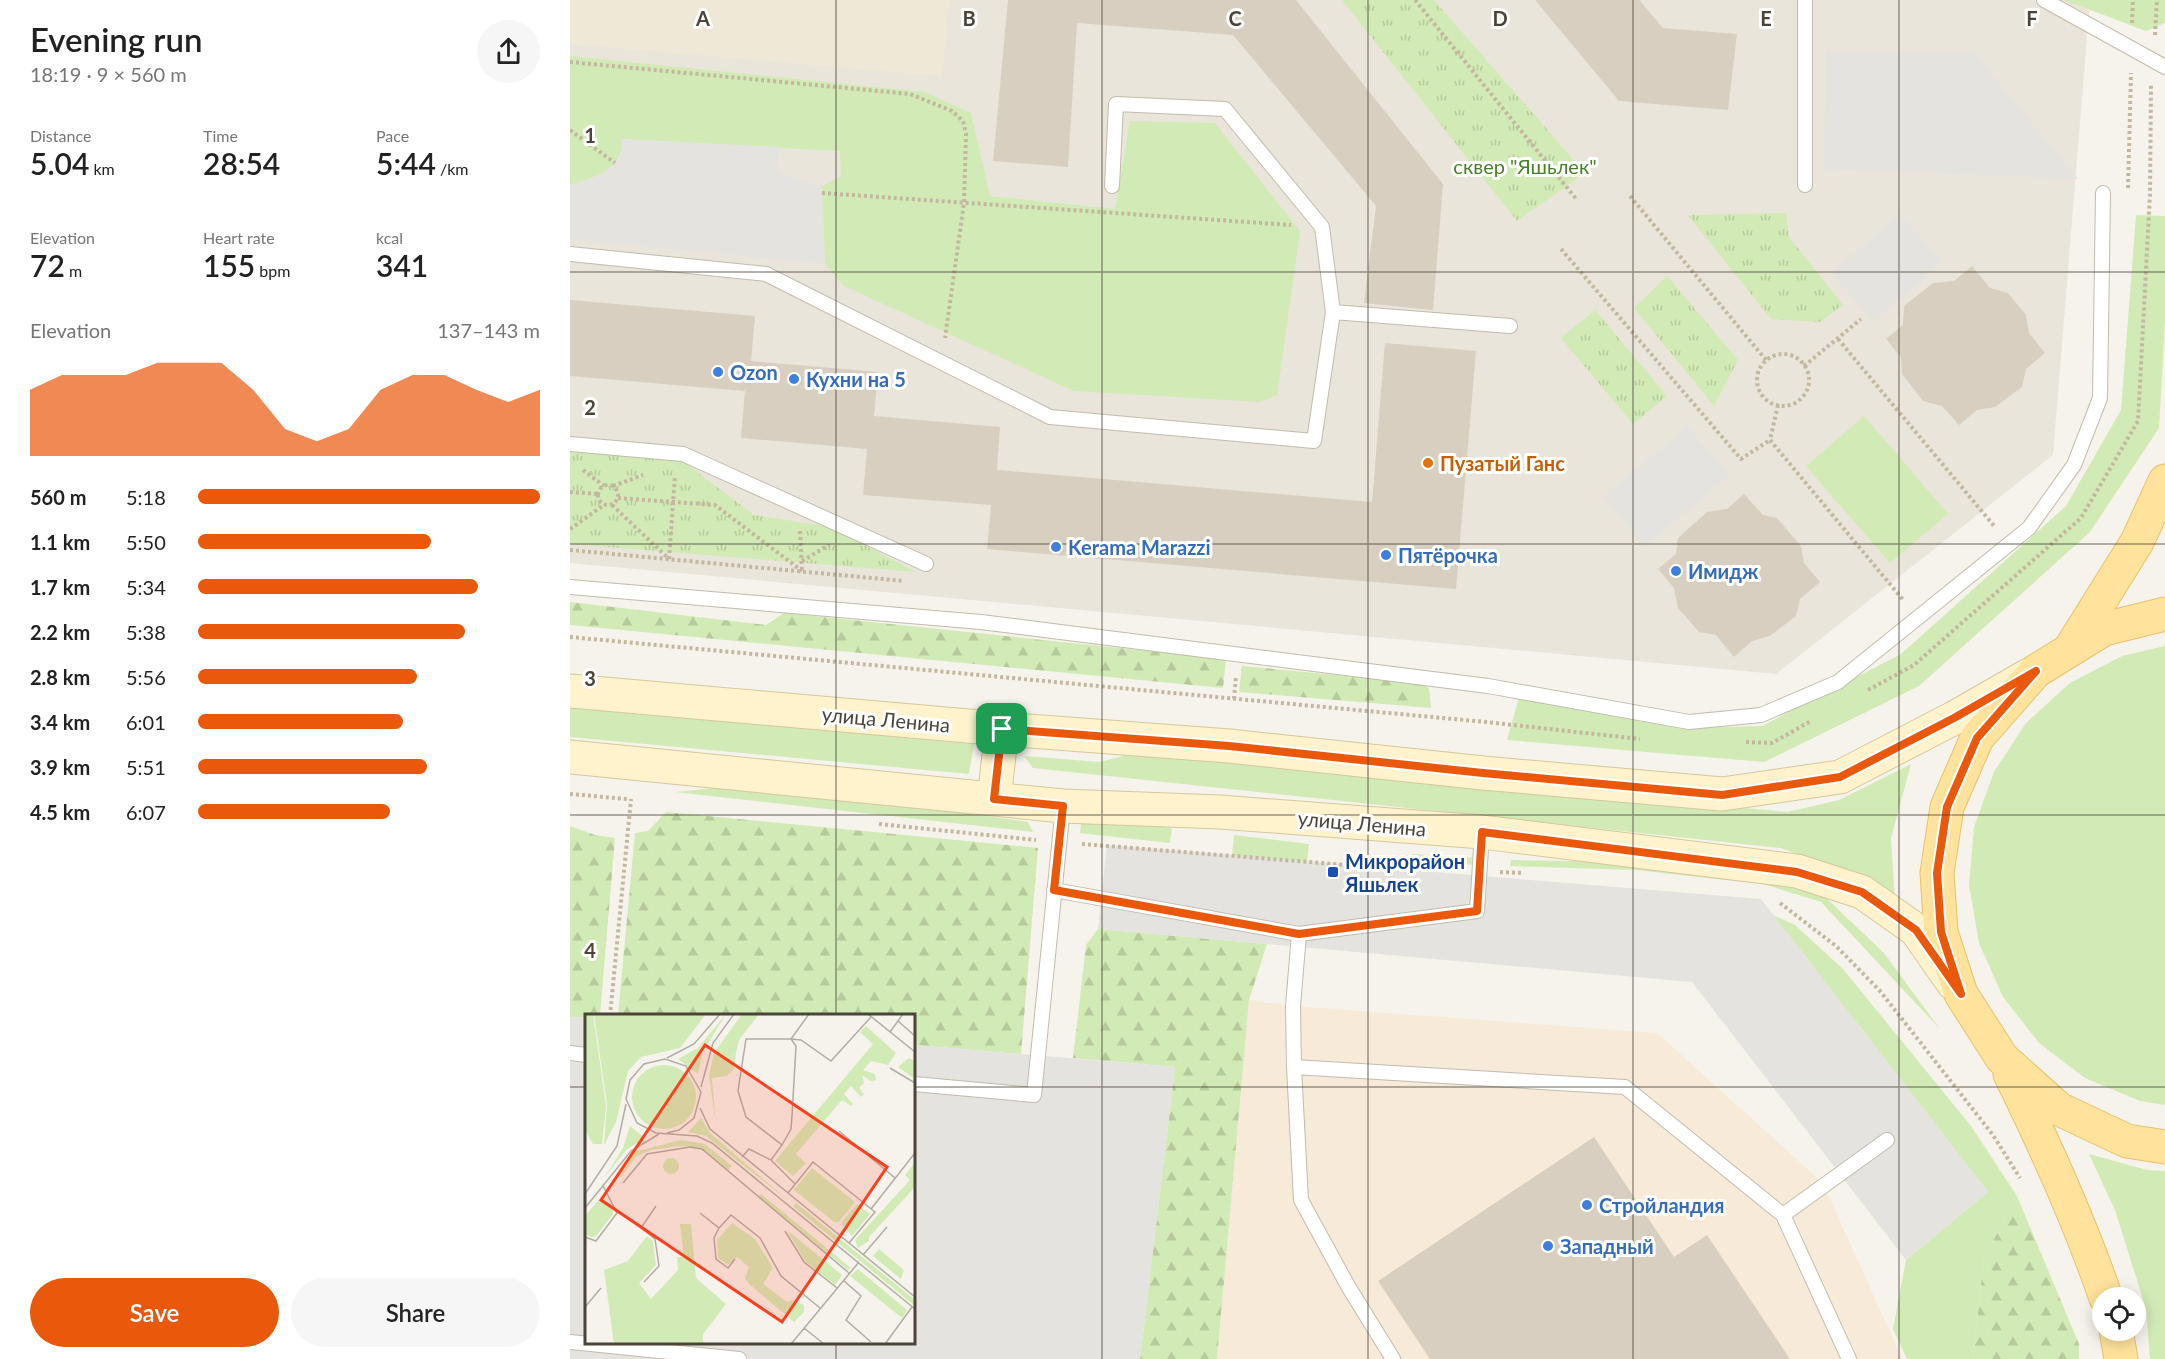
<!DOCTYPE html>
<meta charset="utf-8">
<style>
body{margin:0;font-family:Lato,sans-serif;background:#f6f6f6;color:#222;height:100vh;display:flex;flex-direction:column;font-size:22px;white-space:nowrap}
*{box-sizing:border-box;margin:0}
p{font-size:20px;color:#767676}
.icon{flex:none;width:33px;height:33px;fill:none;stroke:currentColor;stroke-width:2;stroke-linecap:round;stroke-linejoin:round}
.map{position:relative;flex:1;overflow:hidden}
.drawer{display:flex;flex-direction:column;background:#fff;width:570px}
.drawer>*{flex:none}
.fabs{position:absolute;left:1522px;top:1287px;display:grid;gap:12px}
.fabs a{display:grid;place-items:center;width:54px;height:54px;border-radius:50%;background:#fff;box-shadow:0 3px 15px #0003;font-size:30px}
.pin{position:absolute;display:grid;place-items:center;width:51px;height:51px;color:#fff;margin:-26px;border-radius:12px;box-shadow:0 3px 9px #0006}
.round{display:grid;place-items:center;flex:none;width:63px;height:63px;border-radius:32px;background:#f6f6f6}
.head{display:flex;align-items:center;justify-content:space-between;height:102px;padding:0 30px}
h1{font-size:33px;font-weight:600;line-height:45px}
.stats{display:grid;grid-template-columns:repeat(3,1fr);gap:9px;height:102px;padding:6px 30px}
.stats div{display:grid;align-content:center}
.stats b{font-size:30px;font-weight:600}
.stats small{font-size:16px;font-weight:400}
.stats p{font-size:16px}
.chart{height:168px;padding:12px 30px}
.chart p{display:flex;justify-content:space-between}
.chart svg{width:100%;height:108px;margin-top:6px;fill:#ea580c;opacity:.7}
.primary-button{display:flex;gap:12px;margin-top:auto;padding:12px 30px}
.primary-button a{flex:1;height:69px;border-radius:36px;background:#ea580c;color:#fff;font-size:24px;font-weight:600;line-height:69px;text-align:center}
.primary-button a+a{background:#f6f6f6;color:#222}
ul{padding:0 30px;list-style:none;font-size:20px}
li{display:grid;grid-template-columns:96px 72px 1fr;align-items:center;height:45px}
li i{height:15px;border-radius:8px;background:#ea580c}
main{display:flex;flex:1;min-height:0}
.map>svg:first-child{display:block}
</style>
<main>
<section class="drawer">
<div class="head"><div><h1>Evening run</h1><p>18:19 · 9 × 560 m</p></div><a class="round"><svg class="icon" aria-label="share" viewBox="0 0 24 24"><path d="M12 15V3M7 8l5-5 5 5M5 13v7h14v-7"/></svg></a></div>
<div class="stats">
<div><p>Distance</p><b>5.04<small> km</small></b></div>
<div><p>Time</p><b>28:54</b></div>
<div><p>Pace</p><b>5:44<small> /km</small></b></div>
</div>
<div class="stats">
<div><p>Elevation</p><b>72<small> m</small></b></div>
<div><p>Heart rate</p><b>155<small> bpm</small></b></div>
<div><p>kcal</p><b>341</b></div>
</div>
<div class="chart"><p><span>Elevation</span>137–143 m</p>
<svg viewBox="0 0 160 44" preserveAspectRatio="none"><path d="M0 44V17L10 11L20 11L30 11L40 6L50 6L60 6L70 17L80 33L90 38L100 33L110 17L120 11L130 11L140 17L150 22L160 17V44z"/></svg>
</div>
<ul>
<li><b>560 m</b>5:18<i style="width:100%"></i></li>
<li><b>1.1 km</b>5:50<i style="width:68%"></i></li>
<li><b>1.7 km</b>5:34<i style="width:82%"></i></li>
<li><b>2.2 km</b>5:38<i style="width:78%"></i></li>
<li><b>2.8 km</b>5:56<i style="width:64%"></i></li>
<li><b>3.4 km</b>6:01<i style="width:60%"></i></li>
<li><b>3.9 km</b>5:51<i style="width:67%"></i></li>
<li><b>4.5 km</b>6:07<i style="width:56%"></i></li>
</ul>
<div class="primary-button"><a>Save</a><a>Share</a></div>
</section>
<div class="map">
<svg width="1595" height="1359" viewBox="0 0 1595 1359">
<defs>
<pattern id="forest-firs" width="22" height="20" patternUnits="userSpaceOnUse" patternTransform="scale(1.5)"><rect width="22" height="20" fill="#d2eab5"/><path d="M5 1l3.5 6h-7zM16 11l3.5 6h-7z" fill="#b6ca9c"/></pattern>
<pattern id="park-tufts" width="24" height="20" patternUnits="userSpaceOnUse" patternTransform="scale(1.5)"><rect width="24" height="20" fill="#d2eab5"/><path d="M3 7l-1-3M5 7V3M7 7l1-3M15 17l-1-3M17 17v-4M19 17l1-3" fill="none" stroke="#b6ca9c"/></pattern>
</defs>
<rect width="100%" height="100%" fill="#f6f3ec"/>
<path fill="#eae5da" d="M0,0H1520L1483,455L1206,674L0,563Z"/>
<path fill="#f7ead8" d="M679,1000L723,1006L1087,1033L1253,1183L1332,1359H647Z"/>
<path fill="#efe8d6" d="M0,0H379L372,76L0,44Z"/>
<path fill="#d2eab5" d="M1494,0H1595V23L1576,31Z
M0,56L355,92L401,113L420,196L545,209L560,121L645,123L730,231L707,395L690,402L504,391L274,286L255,264L252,186L271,177L270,151L52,139C54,171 24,177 0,185Z
M1566,215L1595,216V321L1589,428L1520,532L1349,686L1194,762L937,740L949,697L1118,728L1192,726L1331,654L1496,506L1551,410Z
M1294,416L1378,514L1320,563L1236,466Z
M1595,646V1105L1570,1101L1515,1078L1469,1043L1433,997L1409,943L1399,885L1404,827L1424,772L1456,723L1500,683L1552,656Z
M0,707L404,744L399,774L0,737Z
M568,752L1217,812L1269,800L1341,764L1321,838L1325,902L1273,872L1211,848L463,768L454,756L530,762Z
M177,785L265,795L458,822L463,832L105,792Z
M512,818L602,828L600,843L510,833Z
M664,835L739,844L737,862L662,856Z
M845,854L905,858L904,865L823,858Z
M941,860L1064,862L1198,877L1254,896L1314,953L1370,1029L1251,902L1193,884L1065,870L940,866Z
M1203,915L1225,925L1273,969L1401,1126L1447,1196L1414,1258L1403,1359H1337L1323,1329L1336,1260L1418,1192Z
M1519,1154L1577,1170L1595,1171V1359H1580L1576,1309L1545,1210Z"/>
<path fill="url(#forest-firs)" d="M0,602L196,625L214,613L656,659L653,688L0,625Z
M672,666L850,683L859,688L861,708L669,692Z
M96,812L468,848L451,1054L344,1045V1016L48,1015L65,833L78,831Z
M0,826L25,835L45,838L30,1015L16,1016V1018L0,1017Z
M528,929L697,944L679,1000L647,1359H570L605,1067L503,1058L516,945Z
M1447,1196L1509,1344V1359H1403L1414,1258Z"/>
<path fill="url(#park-tufts)" d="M772,0H864L1015,173L947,221Z
M1216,213L1219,237L1273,305L1250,322L1201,319L1118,215Z
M1097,276L1168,360L1144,406L1064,308Z
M1025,310L1097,396L1063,424L991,338Z
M0,451L111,460L184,515L260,527L346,572L0,544Z"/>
<path fill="#e5e3e0" d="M1256,51L1404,53L1508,179L1254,169Z
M51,139L210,147L207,173L252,186L255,264L0,239V185L31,175L45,163L53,148Z
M1330,214L1372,262L1303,322L1261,273Z
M1118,426L1159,476L1074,546L1033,496Z
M537,845L1191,899L1418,1192L1336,1260L1122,982L528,929Z
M0,1017L16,1018V1342H344V1045L605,1067L570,1359H0Z"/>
<path fill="#d8cfc1" d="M438,0H726L873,184L863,310L794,303L806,206L663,35L507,23L498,167L423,161Z
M965,0H1069L1093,28L1167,34L1158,110L1049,101Z
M1402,266L1420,288L1438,293L1456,315L1459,333L1475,353L1456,369L1452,387L1425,407L1407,410L1389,425L1372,406L1353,401L1332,374L1331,357L1316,339L1333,325L1334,306L1363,283L1384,281Z
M0,300L185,316L181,361L308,372L304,416L430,427L427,470L802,502L815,343L906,351L886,589L417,549L421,505L293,495L297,449L171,438L175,391L0,376Z
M1174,494L1193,515L1207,518L1231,546L1234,563L1250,582L1230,599L1226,616L1200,636L1182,641L1164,657L1146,635L1129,632L1108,608L1104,588L1088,569L1106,554L1108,538L1137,512L1157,509Z
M1024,1137L1104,1257L1137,1235L1220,1359H860L808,1281Z"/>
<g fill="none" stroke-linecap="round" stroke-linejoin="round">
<defs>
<path id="service" d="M1235,0V185
M1474,0L1595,67
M542,186L546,104L655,109L752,227L763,312
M0,254L196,274L480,417L744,441L763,312L940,326
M0,444L113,454L356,564
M0,587L411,622L918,686L1119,722L1191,715L1268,682L1459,528L1504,465L1530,398L1533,193
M484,890L729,934L907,911L912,832
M729,934L723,1006L724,1067L1055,1087L1213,1215L1279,1359
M0,1053L16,1055
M724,1067L731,1200L778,1286L823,1359
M344,1084L464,1095L493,806
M1213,1215L1317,1140
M0,1342L169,1359"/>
<path id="secondary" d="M0,691L432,729L659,746L913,773L1152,794L1270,777L1384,718L1459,675
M0,757L493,806L650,812L912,832L1227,871L1292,892L1346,930L1383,983
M424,799L432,729"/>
<path id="primary" d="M1595,614L1534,629L1466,671L1407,738L1377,807L1367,873L1371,932L1391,994L1432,1058L1489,1109L1557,1141L1595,1147
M1502,646L1567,542L1595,481
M1440,1074C1476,1147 1509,1220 1536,1298
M1546,1330L1551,1359"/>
</defs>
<use href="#service" stroke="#c2bbae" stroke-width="16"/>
<use href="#secondary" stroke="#d6c79b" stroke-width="35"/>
<use href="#primary" stroke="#e6c16a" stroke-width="35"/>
<path stroke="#c4b79f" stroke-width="4" stroke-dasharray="3 3" stroke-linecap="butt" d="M845,0L1007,200
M1562,23L1563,0
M1585,35L1587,0
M0,62L340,94L382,111L393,121L396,134L394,203L375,338
M0,130L45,163
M1558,188L1561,73
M252,193L721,225
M1060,196L1196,360
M991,249L1171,459L1200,440
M1268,339L1425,527
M1187 380a26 26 0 1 1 52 0a26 26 0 1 1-52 0Z
M1234,366L1291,319
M1208,405L1200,440L1334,601
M13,470L34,486
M28 495a10 10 0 1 1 20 0a10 10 0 1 1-20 0Z
M43,486L73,475
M0,492L28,494
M48,498L145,505L232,571
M42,505L98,558
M0,529L34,505
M230,531L232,571
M0,550L334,581
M99,559L105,476
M232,561L259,545
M0,637L916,722L1070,739
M1298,690L1344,665L1511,518L1568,421L1580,194L1581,84
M664,699L666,676
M1176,742L1202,743L1241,721
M0,794L57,799
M309,824L466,840
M512,844L789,866L818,861L887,868
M930,872L953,873
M1210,903L1266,946L1310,991L1423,1135L1450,1178
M40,1016L61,799"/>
<use href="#service" stroke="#fff" stroke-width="14"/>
<use href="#secondary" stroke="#fff3cd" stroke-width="33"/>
<use href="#primary" stroke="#ffe39c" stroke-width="33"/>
</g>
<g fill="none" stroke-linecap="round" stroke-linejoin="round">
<defs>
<path id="route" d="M1466,671L1407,738L1377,807L1367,873L1371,932L1391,994L1346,930L1292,892L1227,872L912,832L907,911L729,934L484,890L493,806L424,799L432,729L659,746L913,773L1152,795L1270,777L1384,718Z"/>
</defs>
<use href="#route" stroke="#fff" stroke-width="12"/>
<use href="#route" stroke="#ea580c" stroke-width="8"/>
</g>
<path fill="none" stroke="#4b4439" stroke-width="1.5" stroke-opacity="0.55" d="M266,0V1016M532,0V1359M798,0V1359M1063,0V1359M1329,0V1359M0,272H1595M0,544H1595M0,815H1595M0,1087H16M344,1087H1595M266,1342V1359"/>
<g fill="#3f7fe0" stroke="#fff" stroke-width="2">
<circle cx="148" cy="372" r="6"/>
<circle cx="224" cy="379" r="6"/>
<circle cx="486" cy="547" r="6"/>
<circle cx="816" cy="555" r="6"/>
<circle cx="1106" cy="571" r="6"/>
<circle cx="1017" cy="1205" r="6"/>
<circle cx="978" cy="1246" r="6"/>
</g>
<circle fill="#e8710a" stroke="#fff" stroke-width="2" cx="858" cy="463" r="6"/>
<rect fill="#1a4fb4" stroke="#fff" stroke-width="2" x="757" y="866" width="12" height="12" rx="3"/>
<g text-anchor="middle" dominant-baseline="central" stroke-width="6" stroke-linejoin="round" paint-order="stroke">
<g font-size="20" fill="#4a7f2a" stroke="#fff">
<text x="955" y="166">сквер "Яшьлек"</text>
</g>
<g font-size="20" font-weight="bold" fill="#366cbe" stroke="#fff" text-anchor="start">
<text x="160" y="372">Ozon</text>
<text x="236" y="379">Кухни на 5</text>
<text x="498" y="547">Kerama Marazzi</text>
<text x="828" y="555">Пятёрочка</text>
<text x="1118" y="571">Имидж</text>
<text x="1029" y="1205">Стройландия</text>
<text x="990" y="1246">Западный</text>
</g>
<g font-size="20" font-weight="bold" fill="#c56008" stroke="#fff" text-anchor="start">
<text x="870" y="463">Пузатый Ганс</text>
</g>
<g font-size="20" fill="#4b4439" stroke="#fff">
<text transform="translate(316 719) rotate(5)">улица Ленина</text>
<text transform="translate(792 823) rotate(5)">улица Ленина</text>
</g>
<g font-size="20" font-weight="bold" fill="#164399" stroke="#fff" text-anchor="start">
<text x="775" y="861">Микрорайон<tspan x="775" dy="23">Яшьлек</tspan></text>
</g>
</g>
<g transform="translate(15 1014)">
<rect width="330" height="330" fill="#f6f3ec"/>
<path d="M9,0H121L95,34L56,43L43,57L31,108L19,131L22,91ZM141,0L118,38L113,60L93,45L113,34ZM151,39L149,55L142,62L127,64L131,112L124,61ZM324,44L330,47V65L313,53ZM47 83a32 32 0 1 1 64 0a32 32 0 1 1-64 0ZM116,104L125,119L204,187L121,122L103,118ZM45,112L60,124L41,136L19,164L38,134ZM96,126L120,130L147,152L143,156L117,134L96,132L66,136L52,142L36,163L32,161L49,138ZM78 152a8 8 0 1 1 16 0a8 8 0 1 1-16 0ZM330,149V173L284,223V227L273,234L270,226L325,166L320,161ZM16,183L27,193L28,200L11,222L6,223L0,220V202ZM211,189L330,286V292L208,192ZM147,209L170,225L188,254L178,270L202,288L207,286L219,291V298L209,308L164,270L160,264L164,253L152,243L143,251L133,244L132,226ZM273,255L322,296L317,304L265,262Z" fill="#d2eab5"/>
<path d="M0,0H8L21,92L17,130H8L0,116ZM157,0H174L154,26L151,39L124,61L129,39ZM281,12L311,39L303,51L286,47L278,56L290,60L291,66L286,67L277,61L279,69L274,74L279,80L276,83L266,72L259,80L268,90L266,92L257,86L211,140L221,149L208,162L190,147L288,30L275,18ZM227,154L270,188L254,208H249L209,176ZM176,180L266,254L263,256L173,183ZM272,190L285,200L267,222L256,209ZM294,235L319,256L316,265L288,242Z" fill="#d2eab5"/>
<path d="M95,210H106L111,264L141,290L118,320V330H29L19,256L43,247L62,222L68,227L71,251L54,269L66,285L93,256L92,243H99ZM202,216L257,261L250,271L220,247Z" fill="#d2eab5"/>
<path fill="none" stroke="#b2ada4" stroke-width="1.5" d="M283,0L330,38M313,7L330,22M305,18L318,0M206,25L216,26L246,47L286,3M82,44L109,30L135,0M305,54L330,69M116,73L128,29L149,0M115,94L125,115L330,283M254,117L310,164M82,119L94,116L109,104L116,78L101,52L80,45L59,50L45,66L41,85L52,109L71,119L112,122L127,129L330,295M197,131L206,115L207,102L211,32L206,25M157,143L164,135L186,146L210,170M186,146L197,131L161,103L153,77L161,25H206L224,0M38,169L62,140L105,133L117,135L264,259M203,179L228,148L290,198L264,229M0,180L32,132L41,90M0,194L46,137L74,120M286,195L330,139M115,199L134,214L146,201L175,224L196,262L235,294M134,214L129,224L131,245L143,254L150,245M200,217L219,248L252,274M0,223L11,227L32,199L18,172M278,241L302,213M258,266L276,282L261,306L286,328M59,268L74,252L70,225L56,214L71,192M0,293L16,274M219,314L239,330M206,330L274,248M300,330L327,293"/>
<path fill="#fc3f1d" fill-opacity="0.15" stroke="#fc3f1d" stroke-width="3" d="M120,31L302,153L197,308L16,186Z"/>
<rect width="330" height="330" fill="none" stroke="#4b4439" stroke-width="3"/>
</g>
<g font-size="20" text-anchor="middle" font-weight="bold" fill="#4b4439" stroke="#fff" stroke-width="6" stroke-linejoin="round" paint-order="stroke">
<text x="133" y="26">A</text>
<text x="399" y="26">B</text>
<text x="665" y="26">C</text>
<text x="930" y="26">D</text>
<text x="1196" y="26">E</text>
<text x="1462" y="26">F</text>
<text x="20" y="143">1</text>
<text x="20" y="415">2</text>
<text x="20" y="686">3</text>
<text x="20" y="958">4</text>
</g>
</svg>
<div class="fabs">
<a><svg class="icon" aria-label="locate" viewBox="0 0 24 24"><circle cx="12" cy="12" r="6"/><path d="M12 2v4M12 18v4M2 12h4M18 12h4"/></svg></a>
</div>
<div class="pin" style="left:432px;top:729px;background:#1e9e55"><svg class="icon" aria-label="arrive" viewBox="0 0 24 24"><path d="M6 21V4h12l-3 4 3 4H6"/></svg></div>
</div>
</main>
